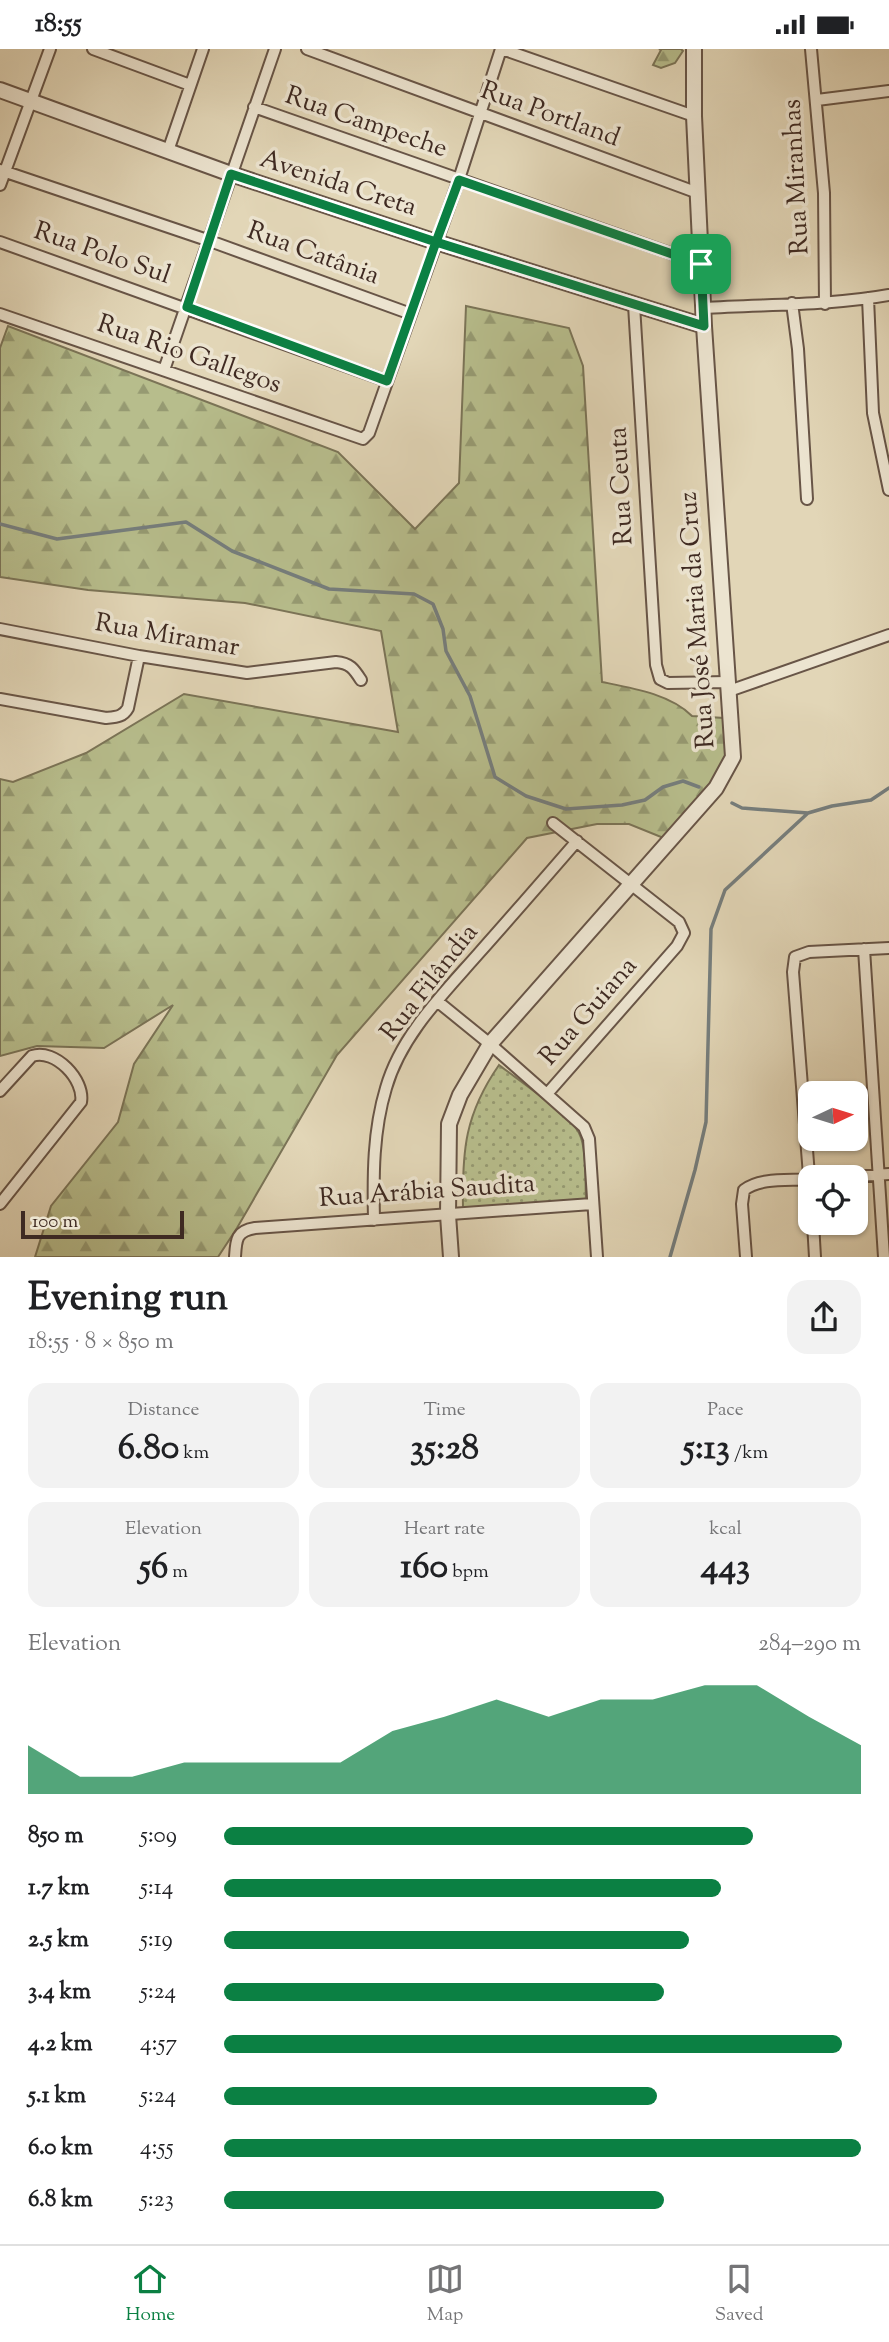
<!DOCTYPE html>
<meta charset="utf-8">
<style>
body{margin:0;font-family:"Sorts Mill Goudy",serif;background:#f2f2f2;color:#202124;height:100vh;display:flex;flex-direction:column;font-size:26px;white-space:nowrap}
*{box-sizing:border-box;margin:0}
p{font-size:23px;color:#757577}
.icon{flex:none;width:38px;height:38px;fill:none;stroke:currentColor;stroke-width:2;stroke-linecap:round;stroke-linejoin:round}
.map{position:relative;height:1208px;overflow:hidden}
.sheet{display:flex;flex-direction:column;background:#fff;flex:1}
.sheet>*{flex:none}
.needle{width:46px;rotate:86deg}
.tools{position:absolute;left:798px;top:1032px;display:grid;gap:14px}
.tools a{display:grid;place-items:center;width:70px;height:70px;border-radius:14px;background:#fff;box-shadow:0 2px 5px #0004;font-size:35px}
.scale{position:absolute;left:21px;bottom:18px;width:163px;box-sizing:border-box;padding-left:7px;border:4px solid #3f2a22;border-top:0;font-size:19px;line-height:24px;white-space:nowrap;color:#3f2a22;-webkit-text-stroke:5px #ece4d0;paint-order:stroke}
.pin{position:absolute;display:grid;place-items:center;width:60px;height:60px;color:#fff;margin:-30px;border-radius:14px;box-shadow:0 4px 10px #0006}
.round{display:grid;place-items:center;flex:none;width:74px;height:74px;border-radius:21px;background:#f2f2f2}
.headline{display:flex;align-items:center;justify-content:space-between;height:119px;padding:0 28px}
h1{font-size:38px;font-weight:800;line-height:52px}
.metrics{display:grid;grid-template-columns:repeat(3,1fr);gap:10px;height:119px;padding:7px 28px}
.metrics div{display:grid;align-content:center;border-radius:18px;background:#f2f2f2;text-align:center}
.metrics b{font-size:35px;font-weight:800}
.metrics small{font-size:19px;font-weight:400}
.metrics p{font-size:19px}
.chart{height:196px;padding:14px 28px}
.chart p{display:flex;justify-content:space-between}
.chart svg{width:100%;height:126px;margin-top:7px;fill:#0b8043;opacity:.7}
ul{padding:0 28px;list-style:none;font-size:23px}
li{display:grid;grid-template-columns:112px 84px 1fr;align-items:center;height:52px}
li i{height:18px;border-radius:9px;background:#0b8043}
.status{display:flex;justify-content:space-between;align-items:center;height:49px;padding:0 35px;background:#fff;direction:ltr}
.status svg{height:19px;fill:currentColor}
.tab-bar{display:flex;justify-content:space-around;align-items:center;height:98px;border-top:2px solid #e0e0e0;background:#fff;font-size:19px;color:#757577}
.tab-bar a{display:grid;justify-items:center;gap:4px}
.tab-bar .on{color:#0b8043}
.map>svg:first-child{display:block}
</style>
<div class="status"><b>18:55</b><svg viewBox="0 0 49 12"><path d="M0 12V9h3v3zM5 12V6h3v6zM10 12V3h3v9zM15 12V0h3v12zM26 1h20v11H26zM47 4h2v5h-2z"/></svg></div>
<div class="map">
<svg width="889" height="1208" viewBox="0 0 889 1208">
<defs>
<pattern id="grass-dots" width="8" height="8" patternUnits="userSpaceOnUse" patternTransform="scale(1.75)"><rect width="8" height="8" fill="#b7bd8c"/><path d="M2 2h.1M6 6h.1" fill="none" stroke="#969a72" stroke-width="1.8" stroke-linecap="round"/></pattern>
<pattern id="forest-firs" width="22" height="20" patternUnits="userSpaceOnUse" patternTransform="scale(1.75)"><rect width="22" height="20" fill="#b7bd8c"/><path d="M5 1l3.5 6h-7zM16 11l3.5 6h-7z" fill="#969a72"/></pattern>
</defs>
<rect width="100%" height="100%" fill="#e2d6b7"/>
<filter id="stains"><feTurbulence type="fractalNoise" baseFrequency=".00286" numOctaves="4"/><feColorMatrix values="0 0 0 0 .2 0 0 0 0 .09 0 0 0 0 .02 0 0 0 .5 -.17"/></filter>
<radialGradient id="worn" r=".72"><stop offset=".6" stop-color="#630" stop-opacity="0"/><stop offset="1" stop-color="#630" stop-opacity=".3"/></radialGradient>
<path fill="url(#grass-dots)" stroke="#7b7457" stroke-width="2" d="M499,1016C517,1030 570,1066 579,1084C587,1099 585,1133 586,1150L463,1159C462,1101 465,1065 499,1016Z"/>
<path fill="url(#forest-firs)" stroke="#7b7457" stroke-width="2" d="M659,0H681L683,2L675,14L661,19L653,16L661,1Z
M466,257L569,279L583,317L602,633C632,639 670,645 692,667L724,669L728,703L724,718L666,790L629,775H597L527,789L337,1006L237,1179L218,1208H35L51,1157L118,1073L134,1015L173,956L104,999L37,997L0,1007V730L13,733L86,704L184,645L398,683L381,582L245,554L88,541L0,528V299L8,277L338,403L415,480L459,434Z"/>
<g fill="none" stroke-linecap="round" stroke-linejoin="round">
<path stroke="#767e7d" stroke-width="3.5" d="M0,475L57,490L186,473L232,502L329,540L414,545L433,555L443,580L446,602L470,647L495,728L526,747L566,760L622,756L645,751L663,738L683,732L699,738
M732,754L742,759L808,764L832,757L871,751L889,739
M670,1208L695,1121L706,1073L711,880L725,841L808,764"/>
<defs>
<path id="minor" d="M93,0L190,36
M307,0L698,144
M502,0L694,67
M811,0L824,144L825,255
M817,51L889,42
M254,58L701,215
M168,102L203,0
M0,121L210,192L411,265
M0,136L50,0
M0,193L387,332
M868,249L873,364L889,441
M792,254L798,300L807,450
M634,256L656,616L660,630L668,634L728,633
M703,259C765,255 828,257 889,246
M0,265L363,390L369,384L459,130L501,0
M164,321L275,0
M0,580L139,607L247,624L336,613C350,614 354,620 361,631
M729,642L889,586
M0,650L106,669C116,668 123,668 128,659L139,607
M864,900L884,1208
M437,952L490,995L584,1078L589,1090L597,1208
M0,1042L32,1007C55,999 85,1031 81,1053L0,1155
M547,1045L677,897L684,884L679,873L553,774
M829,1129L889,1125
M810,1139L793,923L795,908L809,903L889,899
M374,1171C373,1126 373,1082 386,1039C401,986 444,944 479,904C512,867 544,830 577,792
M813,1174L815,1208
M235,1208C236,1191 236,1182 255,1179L592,1155
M746,1208L742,1155L744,1141C761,1128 790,1132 810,1130"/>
<path id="tertiary" d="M0,41L231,125L436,193L704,277
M451,1208L448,1166L449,1075L460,1046L490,995L716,739L733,708L704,277L694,67V0"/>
</defs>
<use href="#minor" stroke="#685547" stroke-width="14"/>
<use href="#tertiary" stroke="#685547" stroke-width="18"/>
<use href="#minor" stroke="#ece4d0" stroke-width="10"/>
<use href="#tertiary" stroke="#ece4d0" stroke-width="14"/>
</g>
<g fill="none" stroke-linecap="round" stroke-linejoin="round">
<defs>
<path id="route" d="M701,215L459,131L436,193L231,125L187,258L387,332L436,193L704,277L701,215"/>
</defs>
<use href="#route" stroke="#fff" stroke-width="14"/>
<use href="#route" stroke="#0b8043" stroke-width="9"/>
</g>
<g text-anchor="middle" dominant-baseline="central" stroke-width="7" stroke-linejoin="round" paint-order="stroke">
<g font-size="26" fill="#3f2a22" stroke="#ece4d0">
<text transform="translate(550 66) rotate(20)">Rua Portland</text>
<text transform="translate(366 74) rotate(19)">Rua Campeche</text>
<text transform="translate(797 128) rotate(-93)">Rua Miranhas</text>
<text transform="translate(338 135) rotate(18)">Avenida Creta</text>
<text transform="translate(102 205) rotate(19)">Rua Polo Sul</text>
<text transform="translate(313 205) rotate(20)">Rua Catânia</text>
<text transform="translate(189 306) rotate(19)">Rua Rio Gallegos</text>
<text transform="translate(622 437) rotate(-93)">Rua Ceuta</text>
<text transform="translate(698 571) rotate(-94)">Rua José Maria da Cruz</text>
<text transform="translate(167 587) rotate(10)">Rua Miramar</text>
<text transform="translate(430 934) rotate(-52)">Rua Filândia</text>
<text transform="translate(589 963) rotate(-49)">Rua Guiana</text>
<text transform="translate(427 1143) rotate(-4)">Rua Arábia Saudita</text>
</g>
</g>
<rect width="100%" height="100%" filter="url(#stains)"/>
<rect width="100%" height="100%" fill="url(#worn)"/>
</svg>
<div class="tools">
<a><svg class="needle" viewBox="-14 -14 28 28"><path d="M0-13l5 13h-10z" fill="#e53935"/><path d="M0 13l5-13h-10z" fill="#757577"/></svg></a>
<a><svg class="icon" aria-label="locate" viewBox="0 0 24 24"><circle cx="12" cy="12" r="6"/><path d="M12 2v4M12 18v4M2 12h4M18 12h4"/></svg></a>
</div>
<div class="scale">100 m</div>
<div class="pin" style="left:701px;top:215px;background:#1e9e55"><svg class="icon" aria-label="arrive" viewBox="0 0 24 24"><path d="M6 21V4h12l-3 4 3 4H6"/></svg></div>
</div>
<section class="sheet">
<div class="headline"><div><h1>Evening run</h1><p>18:55 · 8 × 850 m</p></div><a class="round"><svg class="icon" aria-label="share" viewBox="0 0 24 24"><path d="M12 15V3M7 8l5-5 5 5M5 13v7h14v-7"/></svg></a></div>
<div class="metrics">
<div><p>Distance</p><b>6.80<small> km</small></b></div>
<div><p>Time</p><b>35:28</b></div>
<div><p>Pace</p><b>5:13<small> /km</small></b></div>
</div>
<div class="metrics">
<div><p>Elevation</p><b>56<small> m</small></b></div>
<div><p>Heart rate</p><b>160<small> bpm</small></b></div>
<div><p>kcal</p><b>443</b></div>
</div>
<div class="chart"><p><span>Elevation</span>284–290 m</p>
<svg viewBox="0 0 160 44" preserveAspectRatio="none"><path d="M0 44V27L10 38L20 38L30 33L40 33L50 33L60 33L70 22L80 17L90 11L100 17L110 11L120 11L130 6L140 6L150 17L160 27V44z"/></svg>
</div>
<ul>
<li><b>850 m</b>5:09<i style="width:83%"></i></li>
<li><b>1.7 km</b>5:14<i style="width:78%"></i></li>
<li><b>2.5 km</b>5:19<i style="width:73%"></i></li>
<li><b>3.4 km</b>5:24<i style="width:69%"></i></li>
<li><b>4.2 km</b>4:57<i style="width:97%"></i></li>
<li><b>5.1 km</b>5:24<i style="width:68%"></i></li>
<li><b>6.0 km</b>4:55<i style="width:100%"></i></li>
<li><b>6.8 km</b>5:23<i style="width:69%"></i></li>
</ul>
</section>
<nav class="tab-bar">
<a class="on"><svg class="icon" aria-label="home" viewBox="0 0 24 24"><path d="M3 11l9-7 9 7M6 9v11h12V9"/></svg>Home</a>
<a><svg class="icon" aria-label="map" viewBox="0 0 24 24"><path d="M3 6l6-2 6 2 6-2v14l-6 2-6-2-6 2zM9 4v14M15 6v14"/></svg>Map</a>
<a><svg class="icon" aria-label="saved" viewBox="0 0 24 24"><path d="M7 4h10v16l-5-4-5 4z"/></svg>Saved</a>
</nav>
